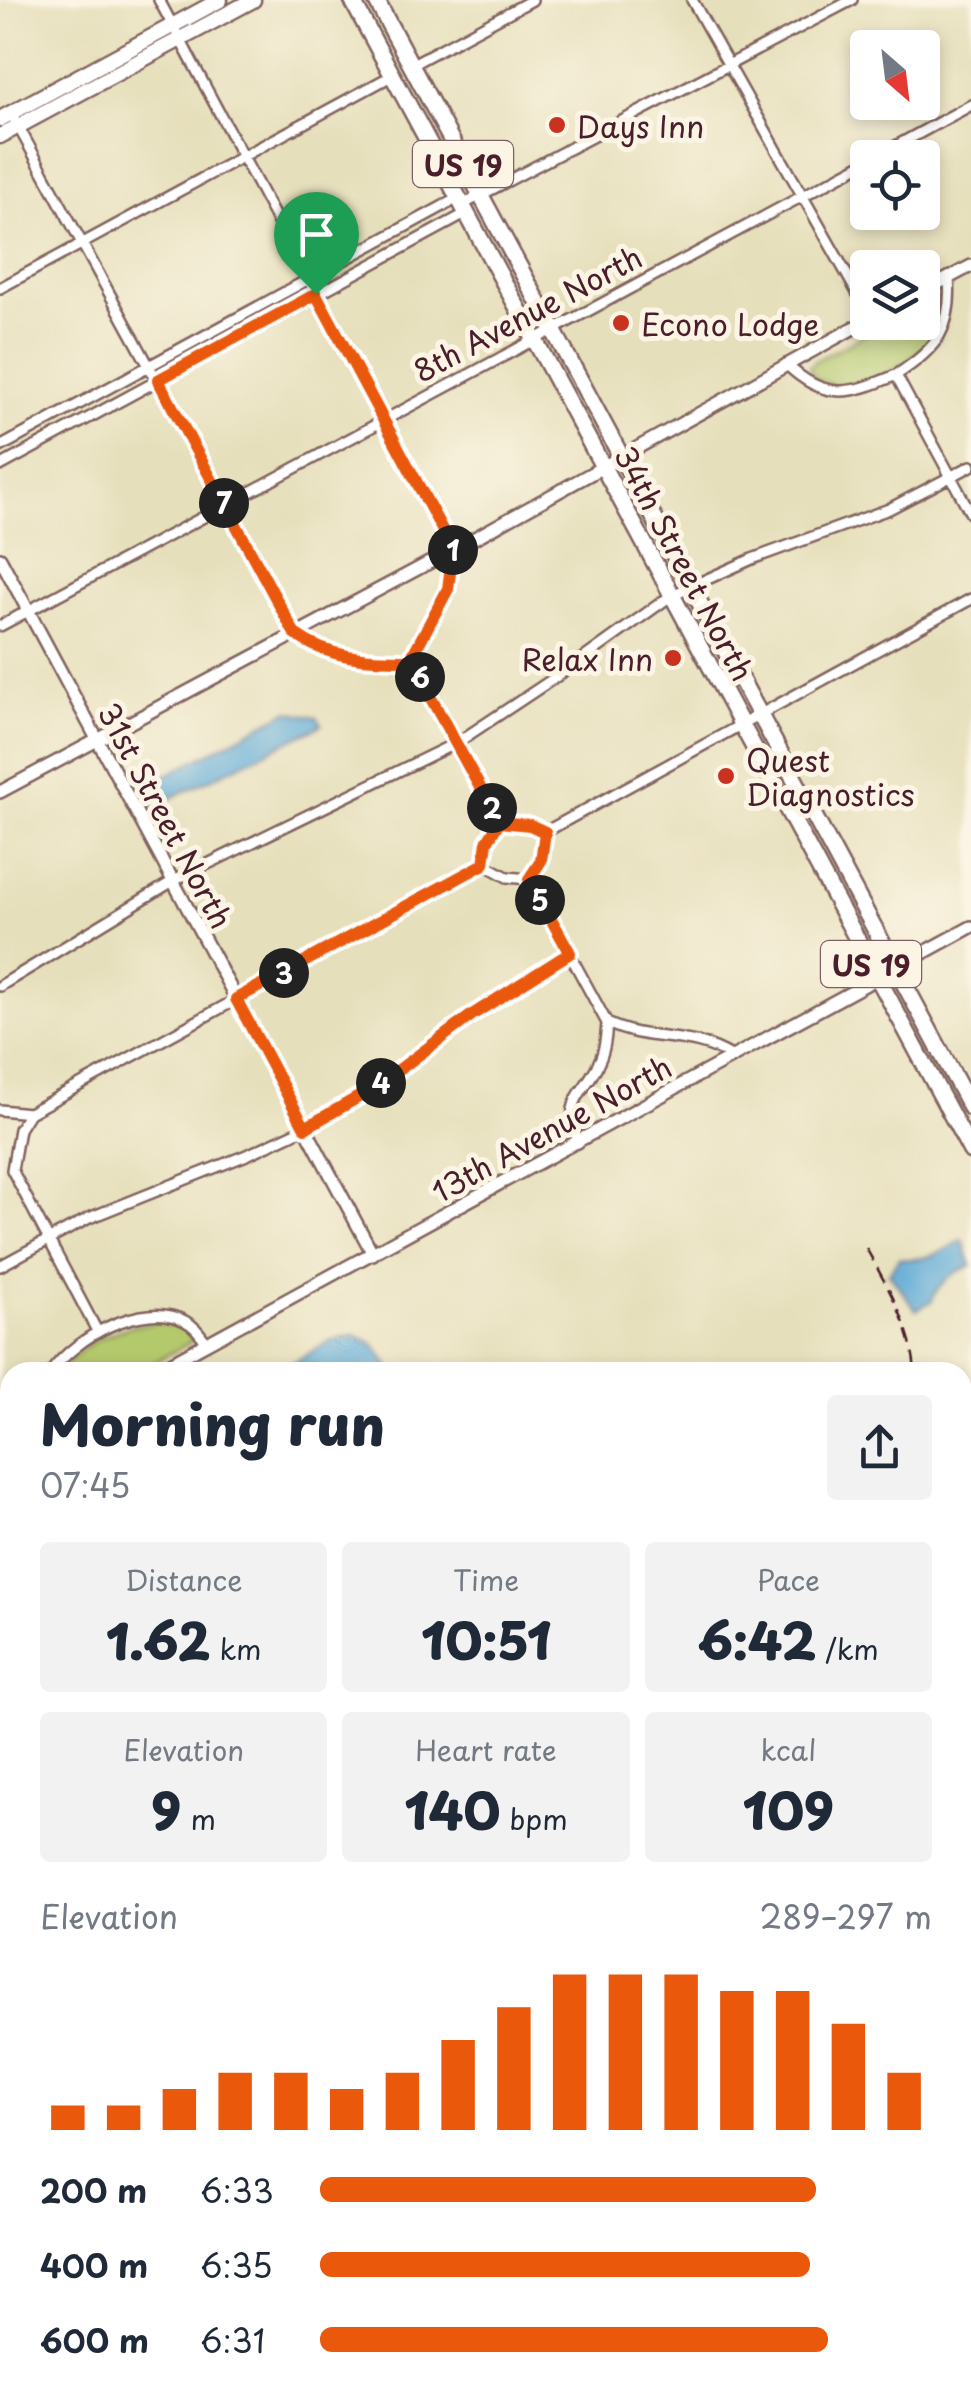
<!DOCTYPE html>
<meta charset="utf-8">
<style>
body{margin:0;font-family:"Playpen Sans",sans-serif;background:#f2f2f3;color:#1f2937;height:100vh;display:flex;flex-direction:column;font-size:38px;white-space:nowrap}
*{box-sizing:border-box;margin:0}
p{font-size:32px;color:#747a83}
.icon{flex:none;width:55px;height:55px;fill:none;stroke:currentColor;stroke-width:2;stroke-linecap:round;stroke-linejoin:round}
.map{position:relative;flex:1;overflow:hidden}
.details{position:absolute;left:0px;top:1362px;width:972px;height:1038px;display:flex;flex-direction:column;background:#fff;border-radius:30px 30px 0 0;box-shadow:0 5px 15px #0003}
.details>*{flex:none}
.needle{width:65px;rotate:152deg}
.controls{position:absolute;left:850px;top:30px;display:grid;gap:20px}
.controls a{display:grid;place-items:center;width:90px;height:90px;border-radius:10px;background:#fff;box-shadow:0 5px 15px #0003;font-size:50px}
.pin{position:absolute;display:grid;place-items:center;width:85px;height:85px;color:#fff;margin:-102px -42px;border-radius:50% 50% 50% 0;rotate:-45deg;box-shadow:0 0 10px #0007}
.pin .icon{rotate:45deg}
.km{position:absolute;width:50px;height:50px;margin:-25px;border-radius:50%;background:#222;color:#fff;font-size:28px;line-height:50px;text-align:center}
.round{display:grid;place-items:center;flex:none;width:105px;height:105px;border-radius:10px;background:#f2f2f3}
.head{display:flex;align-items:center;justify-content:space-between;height:170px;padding:0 40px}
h1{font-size:55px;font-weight:800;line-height:75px}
.stats{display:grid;grid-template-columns:repeat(3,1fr);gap:15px;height:170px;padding:10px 40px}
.stats div{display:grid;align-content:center;border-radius:10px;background:#f2f2f3;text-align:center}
.stats b{font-size:50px;font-weight:800}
.stats small{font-size:28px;font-weight:400}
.stats p{font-size:28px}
.chart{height:280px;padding:20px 40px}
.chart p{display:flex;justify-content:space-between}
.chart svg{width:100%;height:180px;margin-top:10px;stroke:#ea580c;stroke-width:6}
ul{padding:0 40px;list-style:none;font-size:32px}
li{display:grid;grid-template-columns:160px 120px 1fr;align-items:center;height:75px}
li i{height:25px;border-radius:12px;background:#ea580c}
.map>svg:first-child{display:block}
</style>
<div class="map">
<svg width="971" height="2398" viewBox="0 0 971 2398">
<rect width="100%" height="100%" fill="#fcf5e5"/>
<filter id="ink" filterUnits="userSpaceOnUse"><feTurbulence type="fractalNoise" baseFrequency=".01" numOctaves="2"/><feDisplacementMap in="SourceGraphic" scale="20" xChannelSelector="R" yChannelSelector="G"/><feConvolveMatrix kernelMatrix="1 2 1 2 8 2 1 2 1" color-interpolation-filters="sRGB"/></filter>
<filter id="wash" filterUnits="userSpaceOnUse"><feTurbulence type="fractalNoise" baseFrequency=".0048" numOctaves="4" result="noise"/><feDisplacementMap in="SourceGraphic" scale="40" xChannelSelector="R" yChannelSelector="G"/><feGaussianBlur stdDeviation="2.25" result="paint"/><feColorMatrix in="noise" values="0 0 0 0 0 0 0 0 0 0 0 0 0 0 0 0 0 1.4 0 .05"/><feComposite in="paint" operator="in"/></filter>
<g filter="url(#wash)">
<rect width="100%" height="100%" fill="#e6dfbb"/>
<path fill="#b4c86c" stroke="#7f744c" stroke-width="2.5" d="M935,297L944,301C953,355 826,417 809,367L815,361L887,323L922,322L923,303Z
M160,1322L190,1331L191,1342L137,1372H61C83,1339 122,1325 160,1322Z
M971,1852V2021L963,2025L962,1857Z"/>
<path fill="#5ca9d5" stroke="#536480" stroke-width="2.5" d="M288,711L317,717L322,725L148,809L138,790Z
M963,1240L971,1266C956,1272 936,1284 932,1301L916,1310L889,1273L899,1258C924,1263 942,1252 963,1240Z
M354,1335L374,1344L393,1372H277L331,1341Z"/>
</g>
<g filter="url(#ink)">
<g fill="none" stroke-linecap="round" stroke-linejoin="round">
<defs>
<path id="minor" d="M692,0L868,312
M411,65L532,0
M11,113L295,634C329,659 369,660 410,659L448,589L453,550L159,0
M874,158L971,105
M462,205L852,0
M949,278C953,328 937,349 896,375L971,514
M0,288L393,75
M786,364C824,401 850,395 896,375
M0,447L458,198
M0,466L467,213
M0,626L868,161
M410,659L499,822
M499,822L529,825L545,832L541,861L529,879
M545,832L971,599
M484,864L507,877L529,879
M484,864L487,842L499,822
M529,879L607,1023C652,1044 689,1030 733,1057
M0,986L173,881L458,742L577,663L672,595L752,559L889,509L971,466
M0,1110L29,1113
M578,1143C563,1096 582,1099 599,1062C605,1050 606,1036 607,1023
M0,1266L89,1218L249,1154L305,1128L376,1087L472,1015L570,953
M97,1331L12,1170L19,1129L29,1113L484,864
M51,1372C75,1338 142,1299 185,1321C195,1326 200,1334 207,1343
M962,1597L971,1593
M0,1623L10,1617
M0,1952L10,1947
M0,2117L10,2111
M0,2284L10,2279
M962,2341L971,2357
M658,2390L662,2398
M0,2394L2,2398
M93,2398L108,2390
M398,2398L413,2390"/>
<path id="tertiary" d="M922,292L971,266
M0,558L373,1254
M0,792L453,550L868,320
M154,1372L971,927
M0,1457L10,1452
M0,1776L10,1795
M329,2390L334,2398"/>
<path id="secondary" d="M962,2263L971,2258
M715,2398L730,2390"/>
<path id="primary" d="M0,119L220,0
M0,136L253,0"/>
<path id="trunk" d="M352,0L971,1151
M376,0L971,1108"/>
</defs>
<use href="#minor" stroke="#81625d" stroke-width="14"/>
<use href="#tertiary" stroke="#81625d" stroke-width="16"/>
<use href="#secondary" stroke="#81625d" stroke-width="18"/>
<use href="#primary" stroke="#81625d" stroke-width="19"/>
<use href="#trunk" stroke="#81625d" stroke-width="20"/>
<use href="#minor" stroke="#fff" stroke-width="9"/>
<use href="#tertiary" stroke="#fff" stroke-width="11"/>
<use href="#secondary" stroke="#fff" stroke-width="12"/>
<use href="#primary" stroke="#fff" stroke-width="14"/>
<use href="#trunk" stroke="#fff" stroke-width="15"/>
<path stroke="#4a1f2b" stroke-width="2.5" stroke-dasharray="15 8" stroke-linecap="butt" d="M866,1248C888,1288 912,1326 915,1372
M578,2398L593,2390"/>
</g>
</g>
<g fill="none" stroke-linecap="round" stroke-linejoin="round" filter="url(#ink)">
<defs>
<path id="route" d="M316,294L453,550L448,589L410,660L499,822L487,842L484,864L236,999L305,1128L376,1087L472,1015L570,953L529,879L541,861L545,832L530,825L499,822L410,660C369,660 329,659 295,634L158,380L316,294"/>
</defs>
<use href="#route" stroke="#fff" stroke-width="20"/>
<use href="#route" stroke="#ea580c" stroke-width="12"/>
</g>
<g fill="#c8321e" stroke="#fcf5e5" stroke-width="4">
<circle cx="557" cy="125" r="10"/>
<circle cx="621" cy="323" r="10"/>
<circle cx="673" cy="658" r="10"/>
<circle cx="726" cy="776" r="10"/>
</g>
<g text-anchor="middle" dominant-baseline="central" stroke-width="10" stroke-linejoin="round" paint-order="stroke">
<g fill="#fcf5e5" stroke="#7f5f63" stroke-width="2.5">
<rect x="413" y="141" width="100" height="46" rx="8"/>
<rect x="821" y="941" width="100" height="46" rx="8"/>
</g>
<g font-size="28" font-weight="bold" fill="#4a1f2b">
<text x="463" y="164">US 19</text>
<text x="871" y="964">US 19</text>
</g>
<g font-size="30" fill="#4a1f2b" stroke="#fcf5e5" text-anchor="start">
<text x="577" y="125">Days Inn</text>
<text x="641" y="323">Econo Lodge</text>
<text x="653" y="658" text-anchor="end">Relax Inn</text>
<text x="746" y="759">Quest<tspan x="746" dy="34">Diagnostics</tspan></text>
</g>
<g font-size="30" fill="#4a1f2b" stroke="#fcf5e5">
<text transform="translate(527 313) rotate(-28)">8th Avenue North</text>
<text transform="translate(685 563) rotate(62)">34th Street North</text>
<text transform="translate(166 815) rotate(62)">31st Street North</text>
<text transform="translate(551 1128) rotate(-29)">13th Avenue North</text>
</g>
</g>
</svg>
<div class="controls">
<a><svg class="needle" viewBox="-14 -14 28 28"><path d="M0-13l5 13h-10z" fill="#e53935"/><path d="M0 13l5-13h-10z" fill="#747a83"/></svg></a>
<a><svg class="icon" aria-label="locate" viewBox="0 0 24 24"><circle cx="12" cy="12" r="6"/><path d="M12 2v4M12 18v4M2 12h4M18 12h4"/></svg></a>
<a><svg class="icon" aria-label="layers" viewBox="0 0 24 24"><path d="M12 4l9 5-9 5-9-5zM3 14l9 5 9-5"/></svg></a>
</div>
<div class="pin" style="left:316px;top:294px;background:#1e9e55"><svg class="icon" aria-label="arrive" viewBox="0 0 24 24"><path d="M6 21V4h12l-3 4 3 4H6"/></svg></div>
<b class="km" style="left:453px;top:550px">1</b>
<b class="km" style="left:492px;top:808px">2</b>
<b class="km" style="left:284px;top:973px">3</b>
<b class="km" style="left:381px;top:1083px">4</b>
<b class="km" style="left:540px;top:900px">5</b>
<b class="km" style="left:420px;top:677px">6</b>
<b class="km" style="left:224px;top:503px">7</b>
<section class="details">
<div class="head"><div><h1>Morning run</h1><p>07:45</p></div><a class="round"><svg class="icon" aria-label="share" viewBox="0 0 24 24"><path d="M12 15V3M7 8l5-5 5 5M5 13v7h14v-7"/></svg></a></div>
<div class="stats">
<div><p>Distance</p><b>1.62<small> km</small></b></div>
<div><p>Time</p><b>10:51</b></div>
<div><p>Pace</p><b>6:42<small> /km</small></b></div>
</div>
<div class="stats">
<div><p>Elevation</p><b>9<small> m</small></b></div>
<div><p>Heart rate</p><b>140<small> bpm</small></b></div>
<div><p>kcal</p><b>109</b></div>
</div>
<div class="chart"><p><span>Elevation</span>289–297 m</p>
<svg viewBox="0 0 160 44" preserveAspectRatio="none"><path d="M5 44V38M15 44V38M25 44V34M35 44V30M45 44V30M55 44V34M65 44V30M75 44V22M85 44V14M95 44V6M105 44V6M115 44V6M125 44V10M135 44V10M145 44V18M155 44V30"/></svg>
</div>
<ul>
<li><b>200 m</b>6:33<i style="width:81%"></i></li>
<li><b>400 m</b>6:35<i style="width:80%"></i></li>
<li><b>600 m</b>6:31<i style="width:83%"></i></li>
</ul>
</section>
</div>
